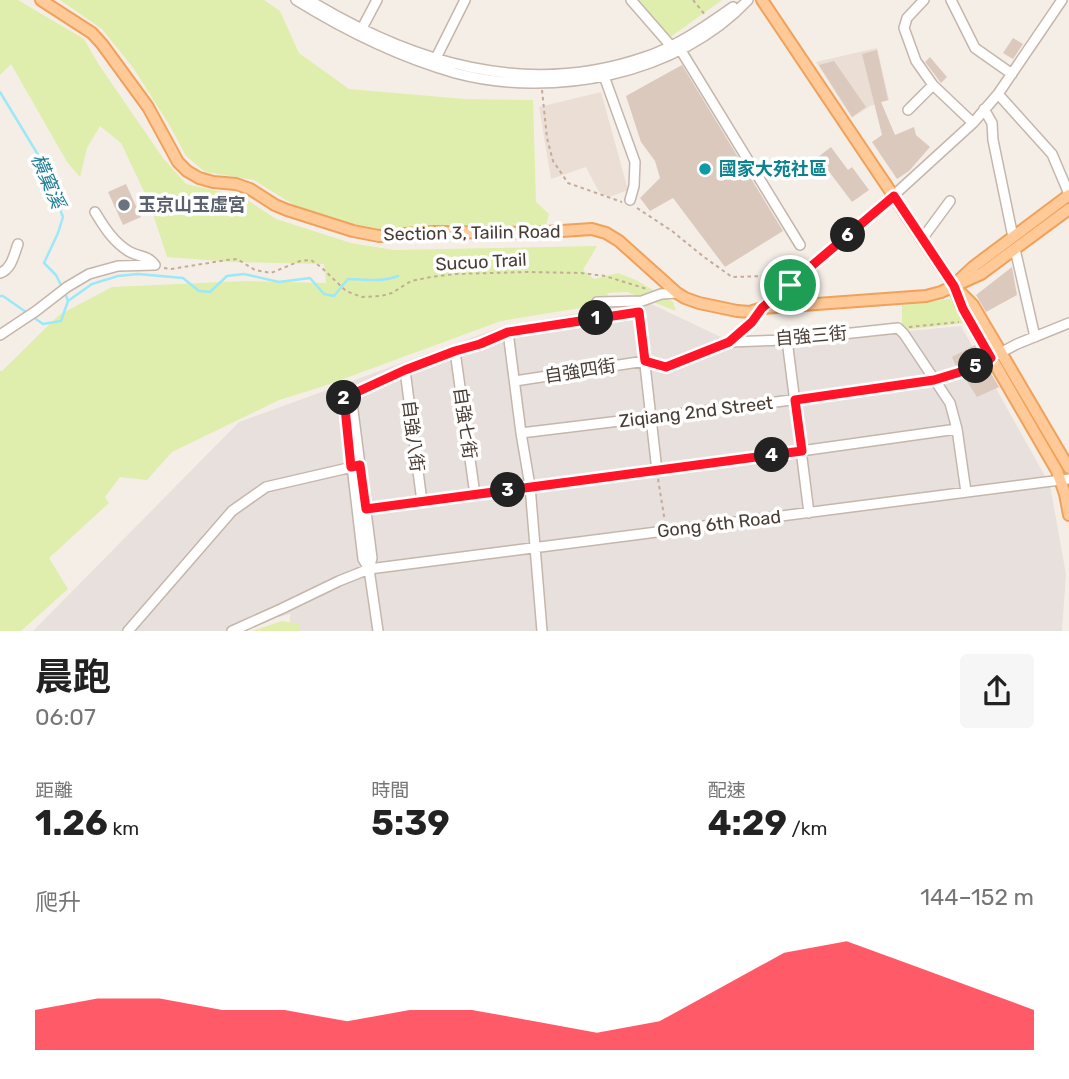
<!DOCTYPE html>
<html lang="zh-TW">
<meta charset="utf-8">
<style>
body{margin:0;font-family:Rubik,"Noto Sans TC",sans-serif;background:#f6f6f6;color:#222;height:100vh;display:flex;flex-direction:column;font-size:26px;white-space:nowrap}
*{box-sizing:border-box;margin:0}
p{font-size:23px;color:#767676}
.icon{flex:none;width:38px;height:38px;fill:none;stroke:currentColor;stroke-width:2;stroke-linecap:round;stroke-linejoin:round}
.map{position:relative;height:631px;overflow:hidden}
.drawer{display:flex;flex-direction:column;background:#fff;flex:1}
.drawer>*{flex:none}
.pin{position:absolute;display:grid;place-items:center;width:60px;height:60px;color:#fff;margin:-30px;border:4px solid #fff;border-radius:50%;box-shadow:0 2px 7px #0007}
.km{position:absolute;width:35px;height:35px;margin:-18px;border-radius:50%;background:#222;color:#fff;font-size:19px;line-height:35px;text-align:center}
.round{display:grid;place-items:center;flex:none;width:74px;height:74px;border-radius:7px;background:#f6f6f6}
.summary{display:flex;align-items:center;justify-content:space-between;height:119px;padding:0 35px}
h1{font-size:38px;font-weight:700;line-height:52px}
.figures{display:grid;grid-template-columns:repeat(3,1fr);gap:10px;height:119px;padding:7px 35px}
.figures div{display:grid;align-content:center}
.figures b{font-size:35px;font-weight:700}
.figures small{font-size:19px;font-weight:400}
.figures p{font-size:19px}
.chart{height:196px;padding:14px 35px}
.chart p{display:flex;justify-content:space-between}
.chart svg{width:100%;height:126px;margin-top:7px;fill:#ff1527;opacity:.7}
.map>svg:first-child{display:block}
</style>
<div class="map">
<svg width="1069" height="631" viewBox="0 0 1069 631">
<rect width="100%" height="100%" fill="#f5eee7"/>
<path fill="#eaded5" d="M877,48L889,100L870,106L852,118L816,62Z
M601,92L628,190L609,197L599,192L586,167L551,179L539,107Z"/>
<path fill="#e8e0dc" d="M645,301L742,347L961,326L1050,485L1066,574L1062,631H290V614L227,631H33L239,422L501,327Z"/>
<path fill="#dfeeac" d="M0,0H18L84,39L99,65L163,158L186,184L241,196L276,219L351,243L394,250L597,246L583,270L594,279L618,273L636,280L673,302L676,311L627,292L607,293L611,303L501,321L324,386L279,400L172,452L147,480L120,477L105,497L109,503L49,558L68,589L21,631H0V371H2L59,315L112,287L244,281L326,283L324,264L232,262L167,257L149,202L121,143L100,126L87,148L80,177L67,162L11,64L0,75Z
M60,0H264L280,11L299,53L349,89L464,99L533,100L536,202L549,214L545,229L474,227L399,229L382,232L302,210L254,180L205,172L186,156L170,126L134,69L102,29Z
M636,0H722L669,38Z
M950,299L965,323L902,330V305Z
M282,621L300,624L299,631H252Z"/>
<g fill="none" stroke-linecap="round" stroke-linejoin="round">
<path stroke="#9de8f8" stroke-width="2.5" d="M0,92L40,158L63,217L58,233L44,263L56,275L62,287
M0,296H3L43,324L61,321L68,301L65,293
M68,301L92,284L118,276L138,274L183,278L199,291L210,292L227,276L244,274L279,282L310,278L324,294L334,296L348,279C365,280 383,282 398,276"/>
</g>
<path fill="#dbc9be" d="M1013,38L1023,44L1013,59L1003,53Z
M877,50L888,100L881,102L895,135L914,127L916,135L930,147L909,171L897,179L872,142L882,135L862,54Z
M930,57L947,77L941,83L925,62Z
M834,61L866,107L852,117L819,65Z
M682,65L783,231L725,267L673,198L650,211L640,198L660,178L655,161L641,142L626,96Z
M831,147L848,170L852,167L869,190L852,202L818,157Z
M126,184L141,217L123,225L108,192Z
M1012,267L1017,295L986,312L976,295Z
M975,345L981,355L967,362L956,366L952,357Z
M988,368L999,387L977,397L965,378Z"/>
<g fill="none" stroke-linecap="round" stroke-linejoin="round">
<defs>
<path id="minor" d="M296,0C346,31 399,57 455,73C552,99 678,75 748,0
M309,0C413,63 526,98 645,57C676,47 706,26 733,7
M631,0L671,46L680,49L800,245
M924,0L907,18L904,28L916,61L933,85L973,123
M951,0L975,48L1012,74
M359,34L377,0
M433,64L465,0
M604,76L635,162L634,186L630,200
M998,94L1052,154L1069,194
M984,109L992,123L993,140L1013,237
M908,110L933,85
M95,212C104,227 114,243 130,252C139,257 148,255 155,265
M922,239L950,201
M1015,249L1035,337
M0,273C12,269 14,254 18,244
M597,302L642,301L661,294L677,293
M508,332L521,433L530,486L542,631
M0,335L36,311L67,287L89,274L118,266L155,265
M787,340L809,513
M729,342L752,322L762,308L893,196L973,123L998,94L1062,0
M455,351L475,495
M405,370L422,502
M515,381L645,361L666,367L729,342L787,340L898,328L904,334L950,403L957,429L966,492
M351,395L372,558L369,569L378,631
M521,433L776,402L934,380L970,369L1017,344L1069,323
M366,509L801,451L957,429
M369,569L363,559L344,398L405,370L455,351L480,344L508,332L639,312L657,471
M128,631L232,511L266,487L361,465
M232,631L281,609L339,581L369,569L1069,479"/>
<path id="major" d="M41,0L92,33L102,44L148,107L178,162L187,171L199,178L213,182L236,184L250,189L275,205L287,210L353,231L379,236L433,232L531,233L592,229L606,233L619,241L677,293L685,298L699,303L737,311L750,312L762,308L926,296L941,292L981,274L1069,209
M762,0L954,286L973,305L1069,468
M958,281L973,267L1069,195
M956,292L963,309L1057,471L1065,494L1069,515"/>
</defs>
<use href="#minor" stroke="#c5b6ac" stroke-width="12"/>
<use href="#major" stroke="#f1a15a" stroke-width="14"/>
<path stroke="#c5ab98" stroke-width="2" stroke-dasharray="3.5 3.5" stroke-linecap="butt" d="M693,0L706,16
M542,90L547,138L553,161L568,183L622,202
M637,208L672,231L704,257L732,277L764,276L779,281
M164,268L171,269L227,260L237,259L255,270L271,273L300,261L311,260L321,267L346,291L362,297L381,296L392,293L411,281L431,277L455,274L527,272L581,273L605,276L647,289
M909,327L959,322
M658,479L665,522"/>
<use href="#minor" stroke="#fff" stroke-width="9"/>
<use href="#major" stroke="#ffca97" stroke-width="10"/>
</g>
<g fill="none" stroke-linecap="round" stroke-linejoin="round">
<defs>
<path id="route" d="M894,196L954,286L963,309L991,358L970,369L934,380L795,400L802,451L366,509L360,465L351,467L344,398L405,370L455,351L480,344L508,332L639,312L645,361L666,367L729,342L752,322L762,308Z"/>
</defs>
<use href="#route" stroke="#fff" stroke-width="14"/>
<use href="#route" stroke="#ff1527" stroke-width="9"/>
</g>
<circle fill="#0f9aa8" stroke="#fff" stroke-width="2.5" cx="705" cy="169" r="7"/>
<circle fill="#6b7280" stroke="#fff" stroke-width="2.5" cx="124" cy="205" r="7"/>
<g text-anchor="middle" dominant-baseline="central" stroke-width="7" stroke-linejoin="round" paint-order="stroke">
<g font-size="18" font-weight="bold" fill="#0d838f" stroke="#fff" text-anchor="start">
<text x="719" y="169">國家大苑社區</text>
</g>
<g font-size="18" font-weight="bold" fill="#5b616d" stroke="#fff" text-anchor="start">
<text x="138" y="205">玉京山玉虛宮</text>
</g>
<g font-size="18" fill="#493d35" stroke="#fff">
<text transform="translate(472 233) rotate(-1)">Section 3, Tailin Road</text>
<text transform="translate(481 262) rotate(-3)">Sucuo Trail</text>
<text transform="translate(811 336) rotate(-5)">自強三街</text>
<text transform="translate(580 371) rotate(-9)">自強四街</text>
<text transform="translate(696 412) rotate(-7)">Ziqiang 2nd Street</text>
<text transform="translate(465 423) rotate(82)">自強七街</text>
<text transform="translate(413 436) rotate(83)">自強八街</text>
<text transform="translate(719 524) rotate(-7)">Gong 6th Road</text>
</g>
<g font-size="19" font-style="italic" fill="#1e7e96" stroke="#fff">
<text transform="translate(48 181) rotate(67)">橫窠溪</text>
</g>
</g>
</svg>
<div class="pin" style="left:790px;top:285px;background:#1e9e55"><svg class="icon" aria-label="arrive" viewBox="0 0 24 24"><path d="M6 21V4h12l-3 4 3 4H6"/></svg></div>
<b class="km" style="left:596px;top:318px">1</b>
<b class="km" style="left:344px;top:398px">2</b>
<b class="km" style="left:508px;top:490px">3</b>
<b class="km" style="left:772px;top:455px">4</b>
<b class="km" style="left:976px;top:366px">5</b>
<b class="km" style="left:848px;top:235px">6</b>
</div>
<section class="drawer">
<div class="summary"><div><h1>晨跑</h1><p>06:07</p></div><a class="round"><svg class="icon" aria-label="share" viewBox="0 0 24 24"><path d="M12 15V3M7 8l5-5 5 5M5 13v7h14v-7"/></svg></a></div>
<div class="figures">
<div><p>距離</p><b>1.26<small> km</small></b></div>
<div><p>時間</p><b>5:39</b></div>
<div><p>配速</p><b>4:29<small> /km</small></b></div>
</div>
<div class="chart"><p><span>爬升</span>144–152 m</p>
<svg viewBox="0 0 160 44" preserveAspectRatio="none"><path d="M0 44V30L10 26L20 26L30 30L40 30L50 34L60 30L70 30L80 34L90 38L100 34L110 22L120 10L130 6L140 14L150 22L160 30V44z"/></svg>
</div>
</section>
